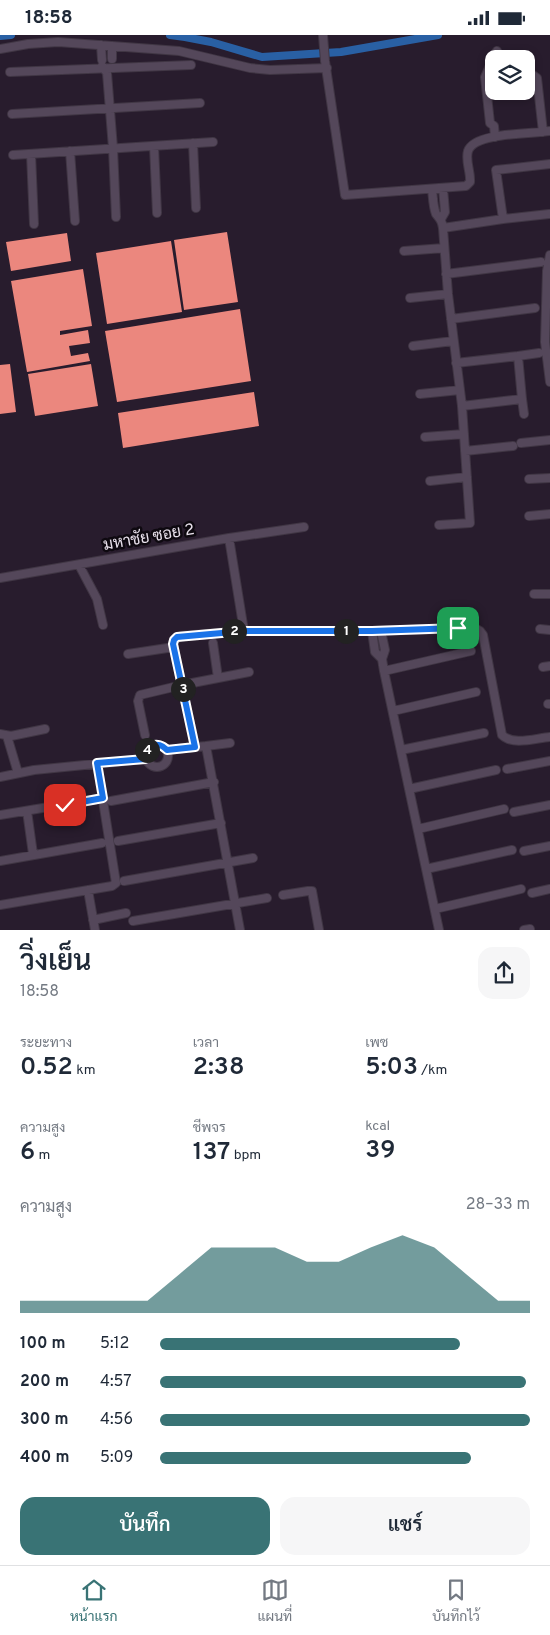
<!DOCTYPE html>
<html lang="th">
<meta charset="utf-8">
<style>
body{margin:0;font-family:Overpass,Sarabun,sans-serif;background:#f6f6f7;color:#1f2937;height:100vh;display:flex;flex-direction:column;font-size:19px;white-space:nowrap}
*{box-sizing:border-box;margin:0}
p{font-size:16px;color:#747a83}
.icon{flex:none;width:28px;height:28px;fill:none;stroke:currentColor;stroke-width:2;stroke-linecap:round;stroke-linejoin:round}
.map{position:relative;height:895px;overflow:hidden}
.details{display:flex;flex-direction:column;background:#fff;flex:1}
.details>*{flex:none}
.tools{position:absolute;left:485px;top:15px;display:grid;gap:10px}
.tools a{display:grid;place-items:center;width:50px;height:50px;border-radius:10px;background:#fff;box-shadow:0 2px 8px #0003;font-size:25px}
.pin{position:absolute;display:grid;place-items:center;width:42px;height:42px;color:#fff;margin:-21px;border-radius:10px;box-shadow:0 2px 8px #0006}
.km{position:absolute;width:25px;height:25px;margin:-12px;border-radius:50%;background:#222;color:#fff;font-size:14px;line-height:25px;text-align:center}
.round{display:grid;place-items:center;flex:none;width:52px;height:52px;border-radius:15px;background:#f6f6f7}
.overview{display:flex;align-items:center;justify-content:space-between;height:85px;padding:0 20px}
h1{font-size:28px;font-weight:600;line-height:38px}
.metrics{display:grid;grid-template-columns:repeat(3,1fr);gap:8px;height:85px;padding:5px 20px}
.metrics div{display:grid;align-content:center}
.metrics b{font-size:25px;font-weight:600}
.metrics small{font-size:14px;font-weight:400}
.metrics p{font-size:14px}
.chart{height:140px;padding:10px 20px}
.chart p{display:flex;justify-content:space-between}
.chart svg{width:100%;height:90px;margin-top:5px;fill:#397375;opacity:.7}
.cta{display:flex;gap:10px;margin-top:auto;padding:10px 20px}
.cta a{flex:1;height:58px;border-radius:15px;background:#397375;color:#fff;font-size:20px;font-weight:600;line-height:58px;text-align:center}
.cta a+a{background:#f6f6f7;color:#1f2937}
ul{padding:0 20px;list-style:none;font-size:16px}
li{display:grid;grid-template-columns:80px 60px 1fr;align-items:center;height:38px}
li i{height:12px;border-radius:6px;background:#397375}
.status{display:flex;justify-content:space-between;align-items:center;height:35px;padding:0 25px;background:#fff;direction:ltr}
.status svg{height:14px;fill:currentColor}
.menu{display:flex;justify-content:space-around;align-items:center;height:70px;border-top:1px solid #e0e1e3;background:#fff;font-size:14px;color:#747a83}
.menu a{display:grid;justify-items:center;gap:2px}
.menu .selected{color:#397375}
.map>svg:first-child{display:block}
</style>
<div class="status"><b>18:58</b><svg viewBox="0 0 49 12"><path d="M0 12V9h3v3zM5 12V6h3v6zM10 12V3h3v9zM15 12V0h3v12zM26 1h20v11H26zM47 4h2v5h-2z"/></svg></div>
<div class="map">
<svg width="550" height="895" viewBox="0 0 550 895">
<rect width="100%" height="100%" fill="#281c2d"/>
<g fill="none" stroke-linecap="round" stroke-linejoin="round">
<path stroke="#2960a4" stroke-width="8" d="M170,0L185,2L211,7L262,22L341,17L438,0
M0,1L11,0"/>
</g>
<path fill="#eb877e" d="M227,197L238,267L184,275L174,205Z
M67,198L71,226L11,236L6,207Z
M171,206L182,277L107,289L96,218Z
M83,234L92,291L60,296V300L88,295L90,308L69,311L71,321L88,318L90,326L27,337L11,246Z
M240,274L251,346L117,367L105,296Z
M10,329L16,377L0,379V330Z
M91,329L98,371L35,381L28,339Z
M254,357L259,391L123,413L118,378Z"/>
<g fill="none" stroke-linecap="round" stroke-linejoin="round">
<defs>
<path id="street" d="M323,0L325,26L345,160L466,151L470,147C471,137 465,126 468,116C474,97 533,99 550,96
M101,10L102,25
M112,11V24
M0,14L28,9L58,7L179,16L250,33L270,35L327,33
M102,31L107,38L113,113L116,182
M489,33L497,16
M494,33H489L485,42L490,88L494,91L495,102
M526,35L537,43L543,97
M10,37L191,30
M12,79L200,68
M193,108L196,173
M154,111L157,178
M70,116L75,186
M31,119L34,189
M13,120L213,107
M432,154C433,162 433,172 436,179C440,184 442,186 443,193
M441,184L445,177L443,153
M503,184L549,179
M404,216L444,213
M550,220L547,236L545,307L550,347
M446,239L541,227
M410,263L448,259
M451,284L535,273
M413,311L453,306
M518,321L539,318
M456,328L518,321L522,364L462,371
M420,359L460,355
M522,364L524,379
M425,402L464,399
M521,408L550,405
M465,416L513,411
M529,444L550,443
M430,446L467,442
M529,481L550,479
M439,490L470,488L462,371L448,259L443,193L503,184L496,135L550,129
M229,503L244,596
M79,530L97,564L103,590
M0,543L229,503L304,492
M534,559H550
M540,594L550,595
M372,596L375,617L382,624L384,636L439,895
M381,596L385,615L382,624
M213,608L218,643
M128,619L174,612
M543,632L550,631
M384,636L471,616
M548,669H550
M393,676L476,657
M0,699L11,701L45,694
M145,700L138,666L140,660L182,650L249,637
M7,701L18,738
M146 721a11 11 0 1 1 22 0a11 11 0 1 1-22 0Z
M206,711L230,708
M195,712L173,609L174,605L181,601L244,596H372L475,593L480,596L483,600L502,700C513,711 536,703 550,702
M167,715L206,711L240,895
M401,715L484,698
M507,734L550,726
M0,742L34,735L145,724
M409,754L496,735
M111,766L214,747
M27,776L33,819
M514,777L550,770
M0,780L103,763
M418,794L504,774
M118,806L221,788
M524,816L550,811
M0,826L102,808
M426,834L512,815
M124,846L253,823
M88,855L95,895
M532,858L550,854
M283,860L308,856H312L319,895
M0,870L112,851L116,848L97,728
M435,874L521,854
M93,885L126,878
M133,886L267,863
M524,895L530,894"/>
</defs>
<use href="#street" stroke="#403644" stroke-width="10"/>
<use href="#street" stroke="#54475a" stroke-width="8"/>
</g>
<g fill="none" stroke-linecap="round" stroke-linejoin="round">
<defs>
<path id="route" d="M65,770L103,763L97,728L145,724C144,710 158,705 167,715L195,712L173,609L174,605L177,602L244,596H372L458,593"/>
</defs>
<use href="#route" stroke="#fff" stroke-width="10"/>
<use href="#route" stroke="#1a73e8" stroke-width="6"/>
</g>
<g text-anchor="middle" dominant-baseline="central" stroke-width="5" stroke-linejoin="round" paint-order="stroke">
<g font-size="16" fill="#e8e0eb" stroke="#0e0910">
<text transform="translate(149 503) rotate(-10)">มหาชัย ซอย 2</text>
</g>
</g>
</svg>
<div class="tools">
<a><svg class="icon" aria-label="layers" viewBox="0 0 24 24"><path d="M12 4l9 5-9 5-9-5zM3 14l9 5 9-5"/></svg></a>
</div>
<div class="pin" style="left:458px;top:593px;background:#1e9e55"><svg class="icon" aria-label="arrive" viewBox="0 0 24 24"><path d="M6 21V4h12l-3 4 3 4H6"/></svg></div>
<div class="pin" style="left:65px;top:770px;background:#d93025"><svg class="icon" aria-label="check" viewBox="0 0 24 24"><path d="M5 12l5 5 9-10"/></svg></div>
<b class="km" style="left:346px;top:596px">1</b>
<b class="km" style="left:234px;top:596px">2</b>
<b class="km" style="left:183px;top:654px">3</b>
<b class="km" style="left:147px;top:715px">4</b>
</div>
<section class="details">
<div class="overview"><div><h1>วิ่งเย็น</h1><p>18:58</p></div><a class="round"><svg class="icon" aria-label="share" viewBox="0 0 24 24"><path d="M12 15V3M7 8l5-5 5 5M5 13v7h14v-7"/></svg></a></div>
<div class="metrics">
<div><p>ระยะทาง</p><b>0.52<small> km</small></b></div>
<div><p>เวลา</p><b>2:38</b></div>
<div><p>เพซ</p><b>5:03<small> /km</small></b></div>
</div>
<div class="metrics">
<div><p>ความสูง</p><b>6<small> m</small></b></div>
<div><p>ชีพจร</p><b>137<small> bpm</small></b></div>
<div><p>kcal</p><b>39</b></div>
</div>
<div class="chart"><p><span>ความสูง</span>28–33 m</p>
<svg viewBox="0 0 160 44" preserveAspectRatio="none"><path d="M0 44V38L10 38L20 38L30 38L40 38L50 25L60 12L70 12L80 12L90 19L100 19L110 12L120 6L130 12L140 25L150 38L160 38V44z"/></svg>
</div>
<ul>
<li><b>100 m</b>5:12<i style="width:81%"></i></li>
<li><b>200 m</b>4:57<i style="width:99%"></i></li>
<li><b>300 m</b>4:56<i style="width:100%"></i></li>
<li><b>400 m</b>5:09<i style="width:84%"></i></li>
</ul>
<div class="cta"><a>บันทึก</a><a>แชร์</a></div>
</section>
<nav class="menu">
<a class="selected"><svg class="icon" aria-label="home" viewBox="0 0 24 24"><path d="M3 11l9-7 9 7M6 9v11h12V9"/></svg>หน้าแรก</a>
<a><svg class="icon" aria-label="map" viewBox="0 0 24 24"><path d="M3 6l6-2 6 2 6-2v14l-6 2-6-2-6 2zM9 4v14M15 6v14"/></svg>แผนที่</a>
<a><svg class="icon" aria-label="saved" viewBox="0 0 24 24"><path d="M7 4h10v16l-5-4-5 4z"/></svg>บันทึกไว้</a>
</nav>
